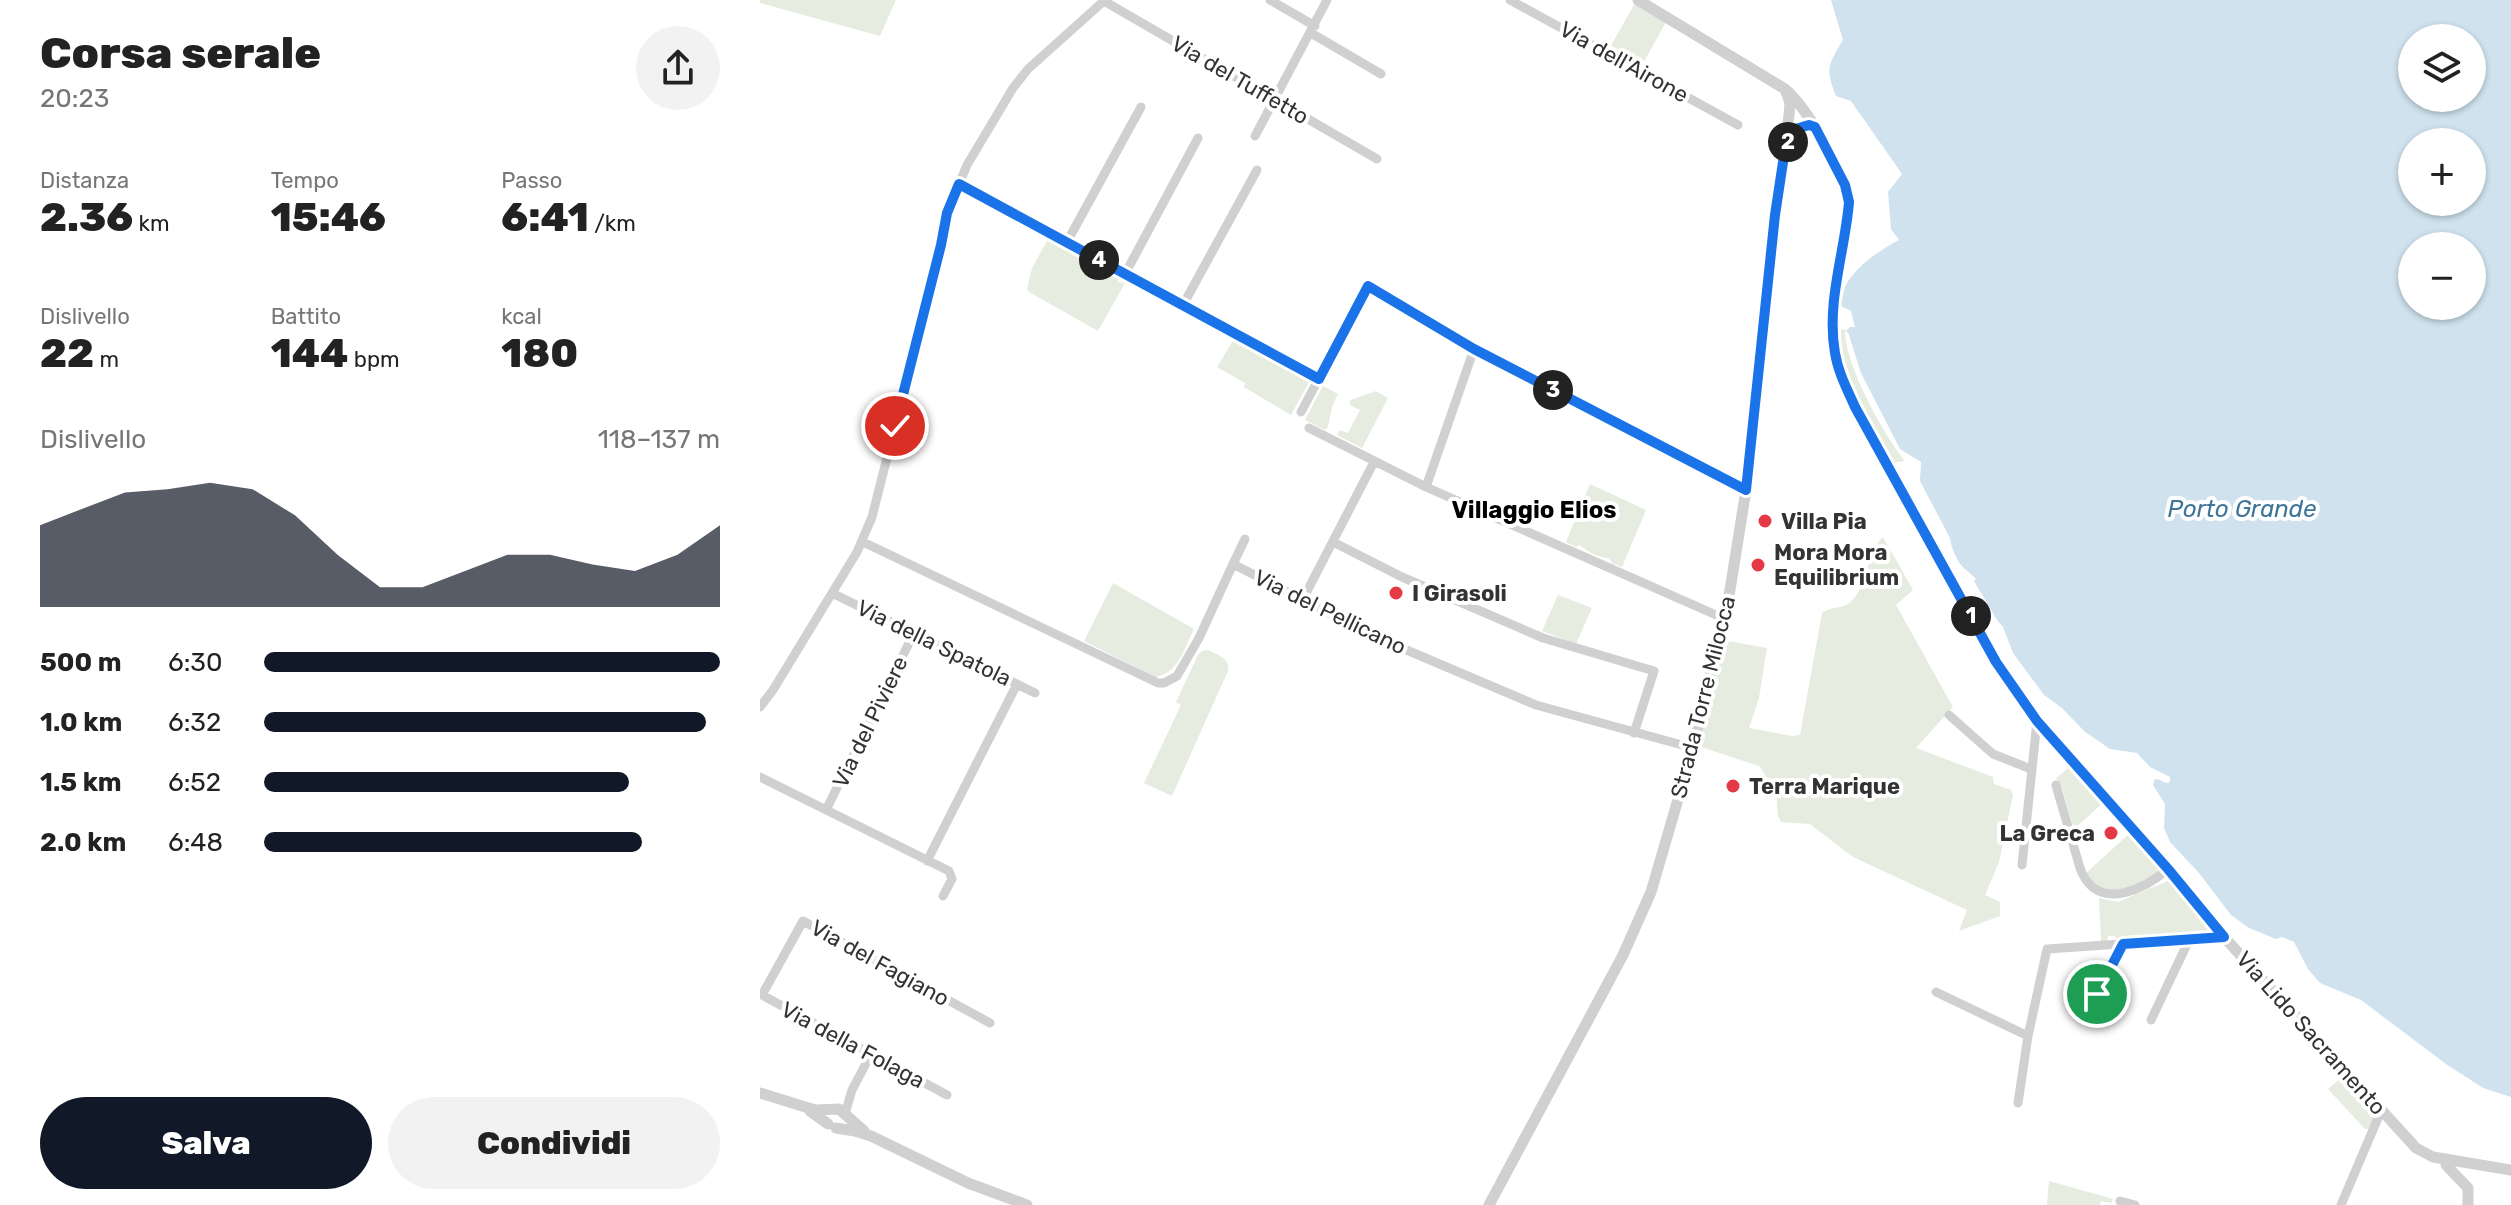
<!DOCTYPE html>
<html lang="it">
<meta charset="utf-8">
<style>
body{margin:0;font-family:Rubik,sans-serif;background:#f2f2f2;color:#222;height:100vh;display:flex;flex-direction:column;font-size:30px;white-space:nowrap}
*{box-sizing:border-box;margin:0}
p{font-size:26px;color:#767676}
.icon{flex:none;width:44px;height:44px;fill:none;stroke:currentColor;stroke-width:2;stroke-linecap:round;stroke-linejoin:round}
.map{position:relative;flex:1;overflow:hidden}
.drawer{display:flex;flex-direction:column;background:#fff;width:760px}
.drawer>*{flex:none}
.tools{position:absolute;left:1638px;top:24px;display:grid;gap:16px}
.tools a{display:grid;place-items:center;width:88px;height:88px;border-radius:50%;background:#fff;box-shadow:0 2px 6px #0004;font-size:40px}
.pin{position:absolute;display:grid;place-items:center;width:68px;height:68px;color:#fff;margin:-34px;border:4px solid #fff;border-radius:50%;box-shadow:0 2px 8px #0007}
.km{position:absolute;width:40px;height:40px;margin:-20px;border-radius:50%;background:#222;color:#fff;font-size:22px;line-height:40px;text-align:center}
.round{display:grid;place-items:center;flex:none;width:84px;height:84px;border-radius:42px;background:#f2f2f2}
.summary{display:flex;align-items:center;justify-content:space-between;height:136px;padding:0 40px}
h1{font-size:44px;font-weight:800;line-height:60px}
.stats{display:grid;grid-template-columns:repeat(3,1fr);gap:12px;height:136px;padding:8px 40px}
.stats div{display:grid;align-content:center}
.stats b{font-size:40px;font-weight:800}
.stats small{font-size:22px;font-weight:400}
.stats p{font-size:22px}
.chart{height:224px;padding:16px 40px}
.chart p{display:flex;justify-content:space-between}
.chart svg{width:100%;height:144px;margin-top:8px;fill:#111827;opacity:.7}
.action{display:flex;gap:16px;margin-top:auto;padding:16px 40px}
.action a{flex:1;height:92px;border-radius:48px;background:#111827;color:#fff;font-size:32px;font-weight:800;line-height:92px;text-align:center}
.action a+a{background:#f2f2f2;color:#222}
ul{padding:0 40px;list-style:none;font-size:26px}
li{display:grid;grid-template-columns:128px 96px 1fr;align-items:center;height:60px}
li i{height:20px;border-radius:10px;background:#111827}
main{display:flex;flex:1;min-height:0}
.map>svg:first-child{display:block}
</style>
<main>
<section class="drawer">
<div class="summary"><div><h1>Corsa serale</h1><p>20:23</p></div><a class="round"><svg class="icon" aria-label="share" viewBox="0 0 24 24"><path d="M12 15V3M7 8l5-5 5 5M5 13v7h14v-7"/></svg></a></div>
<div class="stats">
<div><p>Distanza</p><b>2.36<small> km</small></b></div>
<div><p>Tempo</p><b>15:46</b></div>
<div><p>Passo</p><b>6:41<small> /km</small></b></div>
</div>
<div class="stats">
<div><p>Dislivello</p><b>22<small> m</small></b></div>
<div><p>Battito</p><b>144<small> bpm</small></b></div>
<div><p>kcal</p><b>180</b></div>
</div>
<div class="chart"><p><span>Dislivello</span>118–137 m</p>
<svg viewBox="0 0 160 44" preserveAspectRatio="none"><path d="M0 44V19L10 14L20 9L30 8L40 6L50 8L60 16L70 28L80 38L90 38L100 33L110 28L120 28L130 31L140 33L150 28L160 19V44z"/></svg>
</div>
<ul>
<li><b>500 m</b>6:30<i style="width:100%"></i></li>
<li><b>1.0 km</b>6:32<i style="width:97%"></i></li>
<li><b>1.5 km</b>6:52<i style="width:80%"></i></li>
<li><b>2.0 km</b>6:48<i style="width:83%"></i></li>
</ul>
<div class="action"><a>Salva</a><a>Condividi</a></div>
</section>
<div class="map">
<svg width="1751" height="1205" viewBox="0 0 1751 1205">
<rect width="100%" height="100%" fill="#fff"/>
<path fill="#e6ecdf" d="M0,0H136L120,36L0,3Z
M875,3L906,22L881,67L870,61V56L865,54L862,56L849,49Z
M288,239L359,277L358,282L365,283L338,331L269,292L267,289L272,268Z
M1085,329C1084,363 1123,434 1145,461L1130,463L1103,413L1082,365L1077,330Z
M474,339L550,380L531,415L484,387L485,383L457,367Z
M563,386L578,394L572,407L568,427L565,430L545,420Z
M616,391L628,398L602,448L577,435L580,430L588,433L600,410L590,405V400Z
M830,484L886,510L862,567L852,563L849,558C837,558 828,551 819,545L816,547L806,542Z
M1123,537L1153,590L1136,605L1193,707L1156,748L1233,777L1234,784L1251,790L1253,795L1239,862L1225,895L1240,902V916L1199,931L1207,910L1093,857L1050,824L1021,822L1018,816L1016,791L999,766L938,746L962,640L1007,648L999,698L989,728L1032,736L1040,735L1062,613C1074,604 1084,612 1095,597C1109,579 1106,553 1123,537Z
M353,583L434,629C425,647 418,674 395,677L324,641Z
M798,595L832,608L816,644L782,631Z
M448,650C458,655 470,658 468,671L412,796L384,783L421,705L416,702L438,655L442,651Z
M1311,766L1344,802L1314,829L1302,788L1296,778Z
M1370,833L1401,868C1396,875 1389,878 1381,882C1356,894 1344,898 1326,873Z
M1410,880L1453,932L1451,935L1358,941L1355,936H1348L1347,942H1341L1339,898L1358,902Z
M1582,1077L1614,1112L1615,1115L1609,1129H1605L1568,1089Z
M1289,1181L1353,1199L1351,1203L1341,1201L1340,1205H1287Z"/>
<path fill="#cfe2ee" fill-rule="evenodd" d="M1071,0H1751V1097L1723,1088L1686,1064L1601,1000L1560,983L1548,969L1534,942L1522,937L1516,939L1489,928L1471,915L1439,873L1410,842L1404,828L1405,804L1393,785L1394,780L1398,779L1406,783L1410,782V777L1390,767L1377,753L1350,749L1325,732L1302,708L1284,695L1253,653L1243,627L1237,620L1214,581L1216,579C1213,575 1209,573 1206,570C1198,564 1191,548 1190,538L1160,481L1161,462L1140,449L1101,373L1088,332H1085L1090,327H1095L1091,311L1081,306C1082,300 1083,293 1085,287C1094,267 1120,250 1139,240L1131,229L1128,192L1142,174L1091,101L1076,96C1065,68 1068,65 1083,40ZM1652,38H1712V98H1652ZM1652,142H1712V202H1652ZM1652,246H1712V306H1652Z"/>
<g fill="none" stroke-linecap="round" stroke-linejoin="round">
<path stroke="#d0d0d0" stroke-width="9" d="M510,0L555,26
M750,0L978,125
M344,1L617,159
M551,33L621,74
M495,136L567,0
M199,184L559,379
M307,242L381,107
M365,274L438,138
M423,305L497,170
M541,412L608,286L714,349L986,490
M549,428L666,487L963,618
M666,487L714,349
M103,542L398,683H404L417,676L439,638L473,564L616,637L776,705L933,748
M573,542L642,577L783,638L894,671L874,733
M473,564L485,539
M72,593L275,693
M543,599L614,462
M0,707L13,690L97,552L112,517L181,245L187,213L207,165L253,88L268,69L345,0
M1189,715L1233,754L1271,769
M0,777L189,871L192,879L183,896
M1296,785C1302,807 1309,829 1315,851C1318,859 1319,868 1323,875C1342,911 1386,888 1408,869
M66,810L154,633
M167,861L257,684
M1262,865L1277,721
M1176,992L1268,1036
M0,994L187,1095
M1337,994L1363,944
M2,995L43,921L230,1023
M1391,1020L1429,940
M1258,1103L1268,1036L1287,949L1464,937
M85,1114L92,1090L111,1054
M1360,1201L1375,1205
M1581,1205L1621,1111"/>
<path stroke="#d0d0d0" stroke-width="11" d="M878,0L1025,89C1048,109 1084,171 1089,202L1073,318L1075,353L1082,379L1106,428L1236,662L1277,721L1408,869L1464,937L1656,1148L1673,1157L1751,1170
M1032,133L1044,125L1055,127
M0,1093L55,1110L79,1109L104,1131
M50,1111L68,1124
M76,1128L95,1131L111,1136L208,1183L267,1205
M1686,1159V1165L1708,1188V1205
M729,1205L863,955L891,892L933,748L970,590L986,490L1007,284L1029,115L1030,103L1025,89"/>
</g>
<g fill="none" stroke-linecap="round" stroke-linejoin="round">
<defs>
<path id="route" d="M135,426L181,245L187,213L199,184L559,379L608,286L714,349L986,490L1015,215L1025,149L1032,133L1039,128L1049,125L1055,127L1085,185L1089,202C1085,252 1066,302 1075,353C1078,372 1087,389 1095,407L1236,662L1277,721L1408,869L1464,937L1363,944L1337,994"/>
</defs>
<use href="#route" stroke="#fff" stroke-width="16"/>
<use href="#route" stroke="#1a73e8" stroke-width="10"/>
</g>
<g fill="#e63946" stroke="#fff" stroke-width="3">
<circle cx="1005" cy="521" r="8"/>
<circle cx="998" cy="565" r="8"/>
<circle cx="636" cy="593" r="8"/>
<circle cx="973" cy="786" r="8"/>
<circle cx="1351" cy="833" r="8"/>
</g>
<g text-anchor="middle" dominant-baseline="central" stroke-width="8" stroke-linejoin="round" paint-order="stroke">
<g font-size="22" fill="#333" stroke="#fff">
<text transform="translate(864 62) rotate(29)">Via dell'Airone</text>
<text transform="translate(480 80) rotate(30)">Via del Tuffetto</text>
<text transform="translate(570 612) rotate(26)">Via del Pellicano</text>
<text transform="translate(174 643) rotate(26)">Via della Spatola</text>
<text transform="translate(943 697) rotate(-76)">Strada Torre Milocca</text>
<text transform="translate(110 722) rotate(-64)">Via del Piviere</text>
<text transform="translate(120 963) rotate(29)">Via del Fagiano</text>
<text transform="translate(1551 1033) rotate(48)">Via Lido Sacramento</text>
<text transform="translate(93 1045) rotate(28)">Via della Folaga</text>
</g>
<g font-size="22" font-weight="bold" fill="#333" stroke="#fff" text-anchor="start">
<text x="1021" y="521">Villa Pia</text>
<text x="1014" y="552">Mora Mora<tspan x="1014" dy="25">Equilibrium</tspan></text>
<text x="652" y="593">I Girasoli</text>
<text x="989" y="786">Terra Marique</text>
<text x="1335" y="833" text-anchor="end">La Greca</text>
</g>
<g font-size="24" font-style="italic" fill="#3f7597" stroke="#fff">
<text x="1482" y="509">Porto Grande</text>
</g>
<g font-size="24" font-weight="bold" fill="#000" stroke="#fff">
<text x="774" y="510">Villaggio Elios</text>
</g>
</g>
</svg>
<div class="tools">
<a><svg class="icon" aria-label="layers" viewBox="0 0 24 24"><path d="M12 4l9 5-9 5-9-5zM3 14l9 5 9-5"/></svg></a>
<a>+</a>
<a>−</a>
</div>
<div class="pin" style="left:1337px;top:994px;background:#1e9e55"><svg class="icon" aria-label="arrive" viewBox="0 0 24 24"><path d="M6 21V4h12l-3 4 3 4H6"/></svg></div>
<div class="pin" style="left:135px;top:426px;background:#d93025"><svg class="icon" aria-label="check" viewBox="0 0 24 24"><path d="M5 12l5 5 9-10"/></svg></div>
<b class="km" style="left:1211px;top:616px">1</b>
<b class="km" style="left:1028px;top:142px">2</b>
<b class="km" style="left:793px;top:390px">3</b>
<b class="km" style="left:339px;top:260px">4</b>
</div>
</main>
